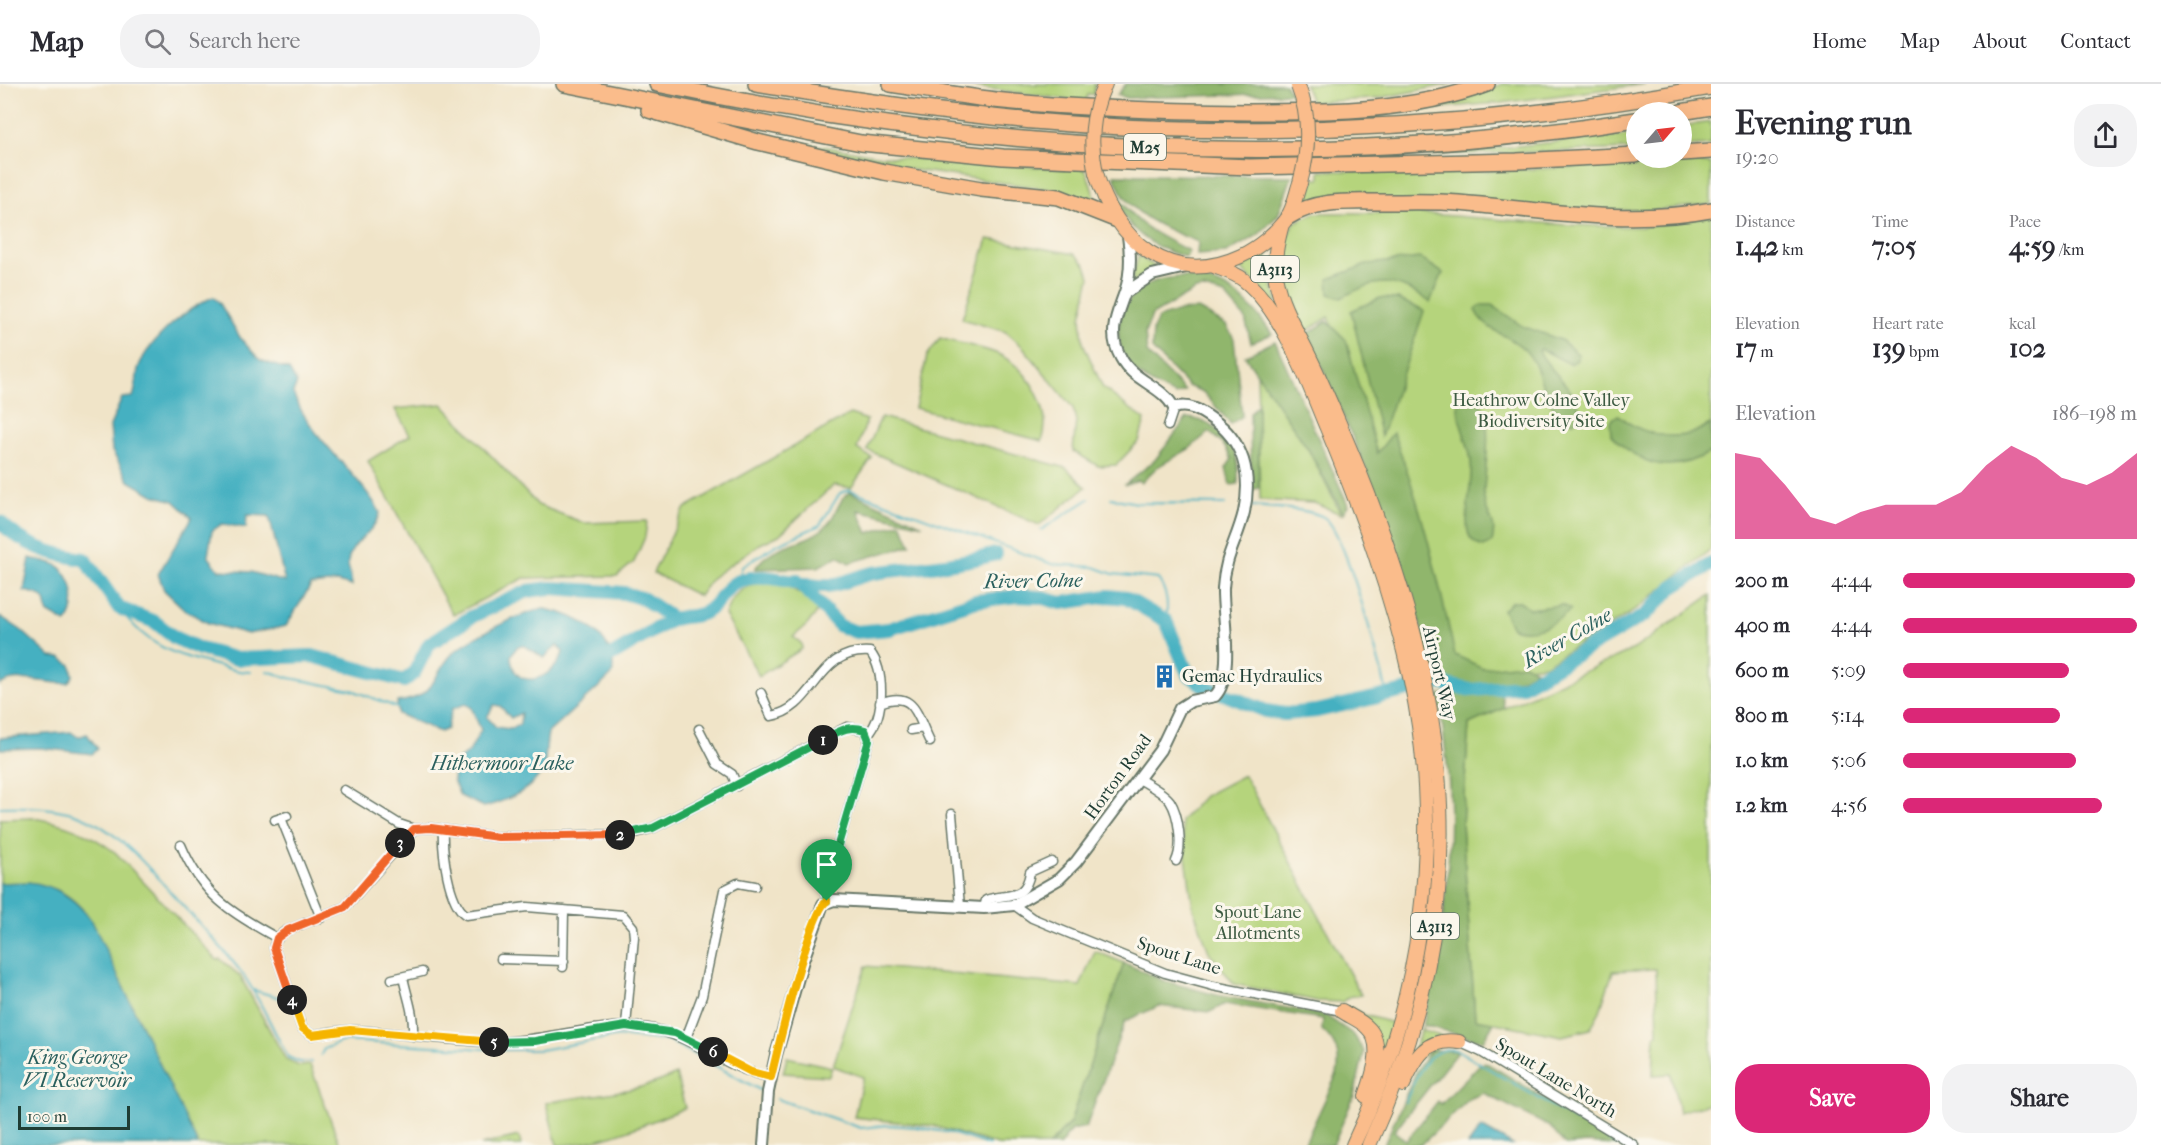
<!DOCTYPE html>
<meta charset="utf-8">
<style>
body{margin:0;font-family:"IM FELL French Canon",serif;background:#f2f2f3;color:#2b2b33;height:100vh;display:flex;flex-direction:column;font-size:22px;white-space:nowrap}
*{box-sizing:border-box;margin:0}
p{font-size:20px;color:#7c7c81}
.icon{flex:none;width:33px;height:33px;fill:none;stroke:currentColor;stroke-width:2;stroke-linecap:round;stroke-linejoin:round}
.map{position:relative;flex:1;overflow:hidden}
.details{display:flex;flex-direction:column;background:#fff;width:450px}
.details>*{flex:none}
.needle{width:39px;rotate:62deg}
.fabs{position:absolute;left:1626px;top:18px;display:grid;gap:12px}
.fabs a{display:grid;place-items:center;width:66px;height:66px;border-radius:50%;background:#fff;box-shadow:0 6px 24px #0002;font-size:30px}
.scale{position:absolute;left:18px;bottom:15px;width:112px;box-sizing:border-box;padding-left:6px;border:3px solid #1f3d34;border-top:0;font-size:16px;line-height:21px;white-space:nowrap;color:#1f3d34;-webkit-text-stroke:4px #fbf7ec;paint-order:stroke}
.pin{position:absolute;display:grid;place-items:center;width:51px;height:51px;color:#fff;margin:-62px -26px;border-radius:50% 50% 50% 0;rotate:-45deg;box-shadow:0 0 6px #0007}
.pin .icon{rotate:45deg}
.km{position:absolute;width:30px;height:30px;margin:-15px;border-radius:50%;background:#222;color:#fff;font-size:16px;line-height:30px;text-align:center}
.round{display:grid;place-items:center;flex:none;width:63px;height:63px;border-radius:24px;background:#f2f2f3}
.head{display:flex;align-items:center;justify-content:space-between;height:102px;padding:0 24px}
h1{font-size:33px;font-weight:700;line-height:45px}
.figures{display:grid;grid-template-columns:repeat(3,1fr);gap:9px;height:102px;padding:6px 24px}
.figures div{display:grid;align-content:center}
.figures b{font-size:26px;font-weight:700}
.figures small{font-size:16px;font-weight:400}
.figures p{font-size:16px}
.chart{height:168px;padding:12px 24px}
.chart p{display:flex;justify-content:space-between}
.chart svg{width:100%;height:108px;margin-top:6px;fill:#db2777;opacity:.7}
.button{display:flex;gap:12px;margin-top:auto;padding:12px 24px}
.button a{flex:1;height:69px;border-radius:24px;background:#db2777;color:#fff;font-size:24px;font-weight:700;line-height:69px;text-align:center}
.button a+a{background:#f2f2f3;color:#2b2b33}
ul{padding:0 24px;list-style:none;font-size:20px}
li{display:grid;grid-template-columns:96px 72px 1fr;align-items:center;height:45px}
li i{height:15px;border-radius:8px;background:#db2777}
header{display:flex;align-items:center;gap:36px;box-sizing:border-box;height:84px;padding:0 30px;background:#fff;border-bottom:2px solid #e1e1e2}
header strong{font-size:28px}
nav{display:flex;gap:33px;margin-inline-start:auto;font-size:21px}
.search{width:420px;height:54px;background:#f2f2f3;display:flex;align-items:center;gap:15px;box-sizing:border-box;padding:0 21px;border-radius:24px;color:#7c7c81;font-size:22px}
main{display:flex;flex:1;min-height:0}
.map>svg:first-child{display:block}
</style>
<header>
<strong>Map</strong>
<div class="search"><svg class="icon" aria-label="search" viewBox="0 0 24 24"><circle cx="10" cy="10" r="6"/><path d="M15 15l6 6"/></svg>Search here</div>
<nav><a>Home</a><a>Map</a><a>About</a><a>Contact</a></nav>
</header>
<main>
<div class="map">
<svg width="1711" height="1061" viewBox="0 0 1711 1061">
<rect width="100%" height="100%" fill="#fbf7ec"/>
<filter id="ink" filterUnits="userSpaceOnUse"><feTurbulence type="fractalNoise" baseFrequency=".0167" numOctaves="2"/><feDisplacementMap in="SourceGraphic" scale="12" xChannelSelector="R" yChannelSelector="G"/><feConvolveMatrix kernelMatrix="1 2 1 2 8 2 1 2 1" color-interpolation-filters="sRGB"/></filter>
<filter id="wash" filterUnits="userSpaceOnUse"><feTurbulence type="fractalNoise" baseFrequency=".008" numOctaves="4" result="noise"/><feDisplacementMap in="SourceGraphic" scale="24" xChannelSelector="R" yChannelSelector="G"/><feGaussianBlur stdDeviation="1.35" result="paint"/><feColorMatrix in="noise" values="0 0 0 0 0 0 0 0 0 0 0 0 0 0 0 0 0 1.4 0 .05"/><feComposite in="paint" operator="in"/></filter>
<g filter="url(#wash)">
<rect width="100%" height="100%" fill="#f0e4c8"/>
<path fill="#b5d47c" stroke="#6a8858" stroke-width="1.5" d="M955,0H1095L1094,10L1088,11L1085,18Z
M1304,0H1451L1374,15L1311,18Z
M1502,0H1645L1501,19L1405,26L1464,15Z
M1711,38V61L1682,63V42Z
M1636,50V65L1428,71Z
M773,54L881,72L1067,85L1082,83L1087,89L1096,118L1055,106L900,84Z
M1661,79H1711V120L1649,127L1302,118L1311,95H1320V86C1434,92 1548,84 1661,79Z
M1315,129H1415L1568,141L1642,143L1711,132V465L1631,529L1545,581L1445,593L1377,370L1329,233L1305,248L1280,196L1283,160L1295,138Z
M988,155L1075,170L1086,181L1090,193L1081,233L1083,259L1103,304L1145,336L1139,357L1116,381L1098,382L1073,367L1076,337L1073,324L1023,263L1006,248L962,235Z
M1265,164L1270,194L1277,217L1273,219L1237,180Z
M1138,172L1156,183L1131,199Z
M940,254C959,260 984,263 1002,272C1030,287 1053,327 1042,357L915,324L927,272Z
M1257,287L1308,365L1341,430L1314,419L1260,416Z
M442,320L538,421L584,439L647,437L645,453L634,478L617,492L524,494L453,531L368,377L410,351L395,325Z
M850,330L867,336L857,365L872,374L851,404L834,401L779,451L758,461L713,493L699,512L653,489L685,424Z
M881,333L1066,384L1086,403L1039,441L867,366Z
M771,498L791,504L821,523L807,541L793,553L801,559L802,565L759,592L725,531C733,507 746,499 771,498Z
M1711,511V1019L1679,1028L1671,990L1653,991L1655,951L1658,950L1656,885L1613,887L1600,927L1590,945L1562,952L1475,935L1462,740L1469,640L1634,565Z
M1244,691L1361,911L1348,913L1342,918L1317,917L1234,900L1209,868L1193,824L1181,737L1204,712Z
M33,734C65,739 90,749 116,769L217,876L220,875L240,892L286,976L299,982L310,981L340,1061H198L96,846C74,804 45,796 0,799V735Z
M1095,867L1124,879L1070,1039L1049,1061H998L934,1042L854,1033L863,993L833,982L866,882L1080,902Z
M1351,924L1364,931L1393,939L1386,971L1350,927Z
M1422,943L1423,947L1450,955L1410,979Z
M787,973L832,983L829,992L783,989Z
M676,990L685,1024C645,1040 599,1061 557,1061L546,1019C587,1010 639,1010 676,990Z
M519,1052L521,1061H481Z"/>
<path fill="#90b66c" stroke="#587a50" stroke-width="1.5" d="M1126,0H1285L1291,9L1128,14L1117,11Z
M1114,91L1292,92L1278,131L1258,151L1226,169L1197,171L1198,158C1163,144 1125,130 1114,91Z
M1107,98C1134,139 1147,146 1189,167L1186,173C1142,161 1123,140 1107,98Z
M1420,174L1443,189L1430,218C1394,194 1380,193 1341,214L1329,210L1328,195L1369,180Z
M1182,193C1223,193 1250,217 1272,250L1251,259L1245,234L1225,211L1204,205L1195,206L1152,231L1145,249L1147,269L1185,307L1175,311C1159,303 1140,295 1129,280C1106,249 1122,206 1159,196C1166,194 1174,194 1182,193Z
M1380,214L1398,215L1424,227L1381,353L1351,227Z
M1481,221H1492L1522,242L1561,256L1579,271L1576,277L1570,280L1541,265L1539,267C1552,291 1575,302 1581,331L1573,338C1536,320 1547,289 1525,266C1509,250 1485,248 1475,226Z
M1198,225L1226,241L1234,255L1242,332L1231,340L1203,308L1188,302L1152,265L1153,246L1158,234L1180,227Z
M1327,237L1346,256L1377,369L1393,349C1422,421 1438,496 1455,571L1483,584L1524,580L1536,586C1511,607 1467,599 1436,597L1410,505L1377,410L1308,250Z
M1275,257L1348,421L1343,429L1308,365L1245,272Z
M1465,313C1502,311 1482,393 1484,414C1486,434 1498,434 1492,458L1484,463C1476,461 1470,457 1468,448C1464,426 1473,401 1471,378C1469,356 1457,340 1458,319Z
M1258,320L1259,404L1251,406L1250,329Z
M1618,331C1638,348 1664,356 1690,350C1697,348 1704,342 1711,340V368C1671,390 1643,384 1611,351L1610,337Z
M1187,334C1208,335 1229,351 1236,372C1239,380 1238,391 1238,400L1230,401L1226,384L1232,375L1223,360L1209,348L1189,365L1157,383L1141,399L1138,396L1124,401L1155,376Z
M850,408L923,441L858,426L868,449L901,439L911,461L849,479L838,472L818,483L755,485C770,458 806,462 826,442C836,433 838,415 850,408Z
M1512,517H1519L1529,525L1562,521L1571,526C1554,540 1535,551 1512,544L1503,526Z
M1459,607L1501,610L1504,624L1469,640L1462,740L1475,935L1494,938L1483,957L1423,941C1441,862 1453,784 1449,702C1447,671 1442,641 1439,611Z
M1124,879L1164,897L1220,912L1325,931L1354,951L1364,968L1354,1012L1333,1061H1304L1337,990C1341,971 1336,958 1322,946L1323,935L1225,920L1210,928L1159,922L1125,937L1086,1043L1071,1046L1060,1061H1049L1070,1039Z
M1431,966L1458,967L1394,1047L1406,1057L1438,1017L1441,1020L1479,981L1485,978L1617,1058L1615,1061L1587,1059L1565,1061L1550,1043L1484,1009L1469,1015L1421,1061H1384L1417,986Z"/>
<path fill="#44b0c1" stroke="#32767a" stroke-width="1.5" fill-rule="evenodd" d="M213,213L219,218L241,255L260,276L289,286L297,299L293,309C310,354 356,386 380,428C376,449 349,458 348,479C348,486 352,495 352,502L337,498L311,501L286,542L248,550L208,539L185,526L164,506L158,490L192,434L174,417L153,411L129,397L112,367L110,342L122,314L133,313C137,302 136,289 139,282C150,255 187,224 213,213ZM247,431L269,432L285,498L251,488L219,486L208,472L212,447L222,440L246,444Z
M30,474C40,477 55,477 62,485C75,500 78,524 66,539L47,528C47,511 39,510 24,507Z
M545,525C578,531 616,551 613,590L548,649C546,659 546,668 545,677C540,704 506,717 484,723L460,712L453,696L455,678L469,668L481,646L471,623L465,620L452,625L447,645L440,648L398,630L397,618C439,612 429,594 453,569C469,554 524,527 545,525ZM557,561L563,568C556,595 512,611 511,571L518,562H525L544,574ZM494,621L500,622L511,634L521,629L520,640L510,645L496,643L487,633Z
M0,532L21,546L51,573L61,574L71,581L73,592L68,599C47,601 18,588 0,601Z
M71,648L78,653L87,650L98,665L92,670L41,664L0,665V654Z
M28,798C56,801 75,814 92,837L198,1061H0V799Z
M1481,1043L1513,1061H1468Z"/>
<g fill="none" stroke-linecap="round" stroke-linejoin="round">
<path stroke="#44b0c1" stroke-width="2" d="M1111,414L1137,419L1225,420
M1252,422C1271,424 1310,424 1325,434C1346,449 1380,582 1388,612
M1041,446L1089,415
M738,497L742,483L776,461L820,441L840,409L850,406L1052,480L1094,483L1113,490L1158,495C1168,509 1168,521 1166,537
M119,524C149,564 173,570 219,582C230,585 238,588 251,588
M267,587L290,594L352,606L398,624
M0,723C22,722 47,723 68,728C117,740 152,789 184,823C205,846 226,867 244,892C261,917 273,946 288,973L299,978H311
M253,906L284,915
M503,966H540L618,952L670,957L762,1007
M321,971L324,965L343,957L486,965
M777,1015L861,1044L888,1041L916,1043L951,1049L989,1061
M1405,1018C1416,995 1426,960 1457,966L1618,1061"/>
<path stroke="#44b0c1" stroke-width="14" d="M0,438C24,462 53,471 85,475L119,524L155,538L175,554L200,565L237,575L312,572L404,597L414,589L429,560L473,532L528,507L551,504L624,509L644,515L673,535
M796,496L840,542L856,548L889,545L976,517L1017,512L1040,513L1061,519L1108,512L1126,514L1166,537L1188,590L1204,602L1266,627L1285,630L1317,627L1439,599L1471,606L1523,602L1645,531L1672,504L1711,480
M612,571C632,560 651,547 671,536C682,531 696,534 706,528C720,520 725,502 739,497C765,487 795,501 821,502C839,503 856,492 874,489C915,483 956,481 996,470"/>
</g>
</g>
<g filter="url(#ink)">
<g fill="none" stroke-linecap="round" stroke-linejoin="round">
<defs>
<path id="minor" d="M1168,342L1174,324
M761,609L771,632C816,625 816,564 870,568C885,587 885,632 868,650
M880,619C916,605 917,633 930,658
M699,645L717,680L732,690L737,702
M911,646L923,644
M1139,695C1149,701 1163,708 1170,717C1179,731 1183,763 1176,777
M344,706L399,740L414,745
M952,730L960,822
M281,734L321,834
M275,736L287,732
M443,746C442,767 448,819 466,831L527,823L623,831L633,843L634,853L626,942
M181,761C202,811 231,829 277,854
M1014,821L1032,834L1165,889L1213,902L1342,927
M984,824L986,816C1007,809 1026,817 1030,788L1052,778
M501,875L564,877
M563,883L564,826
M403,893C408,917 414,927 413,952
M392,895L422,888
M686,954L702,912L724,806L738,799L755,802
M1459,958L1481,968L1634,1061
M771,993C727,987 694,951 648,944C599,937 545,958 494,958C447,957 400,949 353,946C339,946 325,949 312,951L302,944L274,864C275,855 280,850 288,846L345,823L414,745L431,744L498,753L632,750L653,744L847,643L865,646L869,656L825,805L827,817"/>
<path id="tertiary" d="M1125,209L1152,191L1186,183
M764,1061L768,1008L776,971L803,876L823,820L834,816L984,824L1014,821L1059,795L1076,778L1160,666L1180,624L1191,617L1215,612C1235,591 1222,531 1223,504C1225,471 1237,457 1244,428C1252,391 1244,357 1212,335C1201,327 1188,319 1174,324C1163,302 1133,297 1121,274C1107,249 1117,231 1125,208C1131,190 1131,171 1128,152"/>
<path id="trunk" d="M1100,12L1105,0
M1096,89C1115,156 1170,205 1241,172C1258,164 1276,149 1287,134C1294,124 1296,110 1300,99
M1282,140C1277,159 1273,176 1276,196C1281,223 1297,247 1309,272C1327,309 1343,348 1359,387C1454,623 1477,824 1369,1061
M1214,182C1224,186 1235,189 1244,196C1283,227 1308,299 1327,344C1361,426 1392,510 1411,597C1444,753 1422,917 1353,1061
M1342,927C1351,933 1360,936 1367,943C1385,959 1373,992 1366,1012
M1403,1001C1415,974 1425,953 1459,958"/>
<path id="motorway" d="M564,0L861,59L1003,73L1250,83L1517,77L1636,71
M657,0C978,68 1311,88 1636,36
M756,0C865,18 975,34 1086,41C1295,54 1505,40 1711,3
M891,0C929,6 966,13 1004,17C1085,25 1167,27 1249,28C1328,28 1412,28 1487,0
M649,26L758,58L884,88L981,105L1059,113L1115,135
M1681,28L1711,23
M1682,69L1711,67
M1288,133C1317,115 1349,118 1381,118C1407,118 1434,117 1459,119C1542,126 1628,142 1711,126"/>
</defs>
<use href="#minor" stroke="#687768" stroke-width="11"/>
<use href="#tertiary" stroke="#687768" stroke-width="14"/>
<use href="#trunk" stroke="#687768" stroke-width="16"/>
<use href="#motorway" stroke="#687768" stroke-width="18"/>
<use href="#minor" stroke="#fff" stroke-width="8"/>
<use href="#tertiary" stroke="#fff" stroke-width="10"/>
<use href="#trunk" stroke="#fabc8b" stroke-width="14"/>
<use href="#motorway" stroke="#fabc8b" stroke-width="15"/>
<defs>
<path id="trunk-bridge" d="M1298,2C1311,34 1309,67 1300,99
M1096,89C1090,63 1091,38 1100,12"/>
</defs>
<use href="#trunk-bridge" stroke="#687768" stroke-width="16" stroke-linecap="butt"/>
<use href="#trunk-bridge" stroke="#fabc8b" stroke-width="14"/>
</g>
</g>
<g fill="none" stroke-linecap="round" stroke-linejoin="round" filter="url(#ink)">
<defs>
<path id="split-1" d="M823,656C838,648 848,640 865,646L869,656L825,805L827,817"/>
<path id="split-2" d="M620,751L653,744L823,656"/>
<path id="split-3" d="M400,759L414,745L431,744L498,753L620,751"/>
<path id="split-4" d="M292,916L274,864L277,854L288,846L345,823L400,759"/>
<path id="split-5" d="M292,916L302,944L312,951L350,946L494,958"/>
<path id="split-6" d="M494,958L535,957L626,942L675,949L713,968"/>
<path id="split-7" d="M713,968L751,988L771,993C778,965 809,829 827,817"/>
</defs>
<use href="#split-1" stroke="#fff" stroke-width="12"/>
<use href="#split-2" stroke="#fff" stroke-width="12"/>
<use href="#split-3" stroke="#fff" stroke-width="12"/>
<use href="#split-4" stroke="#fff" stroke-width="12"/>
<use href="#split-5" stroke="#fff" stroke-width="12"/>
<use href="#split-6" stroke="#fff" stroke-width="12"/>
<use href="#split-7" stroke="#fff" stroke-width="12"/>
<use href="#split-1" stroke="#22a559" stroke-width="8"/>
<use href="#split-2" stroke="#22a559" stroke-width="8"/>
<use href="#split-3" stroke="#f0652b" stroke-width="8"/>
<use href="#split-4" stroke="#f0652b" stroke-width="8"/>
<use href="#split-5" stroke="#f5b400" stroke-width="8"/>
<use href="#split-6" stroke="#22a559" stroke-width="8"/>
<use href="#split-7" stroke="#f5b400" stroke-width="8"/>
</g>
<defs>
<symbol id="building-bare" viewBox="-9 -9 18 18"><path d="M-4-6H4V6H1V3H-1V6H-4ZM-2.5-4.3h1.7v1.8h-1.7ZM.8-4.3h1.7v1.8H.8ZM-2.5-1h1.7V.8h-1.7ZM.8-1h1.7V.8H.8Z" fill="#1f6fb2" stroke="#fbf7ec" stroke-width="2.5" paint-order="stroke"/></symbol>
</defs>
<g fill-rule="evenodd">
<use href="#building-bare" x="1148" y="576" width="33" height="33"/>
</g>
<g text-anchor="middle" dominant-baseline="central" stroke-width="6" stroke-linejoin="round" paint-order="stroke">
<g fill="#fbf7ec" stroke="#61756b" stroke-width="1.5">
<rect x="1124" y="50" width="42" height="26" rx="4.5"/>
<rect x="1251" y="172" width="48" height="26" rx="4.5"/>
<rect x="1411" y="829" width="48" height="26" rx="4.5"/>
</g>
<g font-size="16" font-weight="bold" fill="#1f3d34">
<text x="1145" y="63">M25</text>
<text x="1275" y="185">A3113</text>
<text x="1435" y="842">A3113</text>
</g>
<g font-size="18" fill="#3d5b42" stroke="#fbf7ec">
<text x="1541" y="316">Heathrow Colne Valley<tspan x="1541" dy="21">Biodiversity Site</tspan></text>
<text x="1258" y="828">Spout Lane<tspan x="1258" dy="21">Allotments</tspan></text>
</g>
<g font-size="18" fill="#1f3d34" stroke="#fbf7ec">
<text transform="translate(1439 589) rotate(77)">Airport Way</text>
<text transform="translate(1118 693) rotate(-54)">Horton Road</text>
<text transform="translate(1179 872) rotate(18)">Spout Lane</text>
<text transform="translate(1556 994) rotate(31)">Spout Lane North</text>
</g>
<g font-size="18" fill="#1f3d34" stroke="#fbf7ec" text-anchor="start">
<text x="1182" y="592">Gemac Hydraulics</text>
</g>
<g font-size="20" font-style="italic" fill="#2a605e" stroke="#fbf7ec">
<text transform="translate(1033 497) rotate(-1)">River Colne</text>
<text transform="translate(1567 554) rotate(-30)">River Colne</text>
<text x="502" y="679">Hithermoor Lake</text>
<text x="77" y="973">King George<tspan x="77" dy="23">VI Reservoir</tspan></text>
</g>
</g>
</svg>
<div class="fabs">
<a><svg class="needle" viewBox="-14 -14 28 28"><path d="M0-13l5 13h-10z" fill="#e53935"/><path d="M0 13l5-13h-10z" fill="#7c7c81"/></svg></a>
</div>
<div class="scale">100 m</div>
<div class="pin" style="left:827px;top:817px;background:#1e9e55"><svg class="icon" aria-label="arrive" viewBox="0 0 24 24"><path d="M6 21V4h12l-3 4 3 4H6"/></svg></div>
<b class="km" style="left:823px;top:656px">1</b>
<b class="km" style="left:620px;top:751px">2</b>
<b class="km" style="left:400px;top:759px">3</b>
<b class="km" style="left:292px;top:916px">4</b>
<b class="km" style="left:494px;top:958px">5</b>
<b class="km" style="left:713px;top:968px">6</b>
</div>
<section class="details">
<div class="head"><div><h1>Evening run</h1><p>19:20</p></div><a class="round"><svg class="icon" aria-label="share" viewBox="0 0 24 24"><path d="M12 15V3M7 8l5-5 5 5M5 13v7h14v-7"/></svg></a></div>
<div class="figures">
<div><p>Distance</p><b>1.42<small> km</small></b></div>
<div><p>Time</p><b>7:05</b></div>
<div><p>Pace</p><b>4:59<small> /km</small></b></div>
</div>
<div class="figures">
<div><p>Elevation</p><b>17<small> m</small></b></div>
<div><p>Heart rate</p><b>139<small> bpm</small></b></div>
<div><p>kcal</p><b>102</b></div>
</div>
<div class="chart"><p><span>Elevation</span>186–198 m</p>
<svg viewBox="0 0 160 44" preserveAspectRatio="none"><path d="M0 44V9L10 11L20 22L30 35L40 38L50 33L60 30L70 30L80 30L90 25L100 14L110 6L120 11L130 19L140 22L150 17L160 9V44z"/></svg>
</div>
<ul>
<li><b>200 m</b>4:44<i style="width:99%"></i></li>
<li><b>400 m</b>4:44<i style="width:100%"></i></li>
<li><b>600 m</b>5:09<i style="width:71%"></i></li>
<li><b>800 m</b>5:14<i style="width:67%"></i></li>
<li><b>1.0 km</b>5:06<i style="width:74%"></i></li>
<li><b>1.2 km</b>4:56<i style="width:85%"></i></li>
</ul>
<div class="button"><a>Save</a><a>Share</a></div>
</section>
</main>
